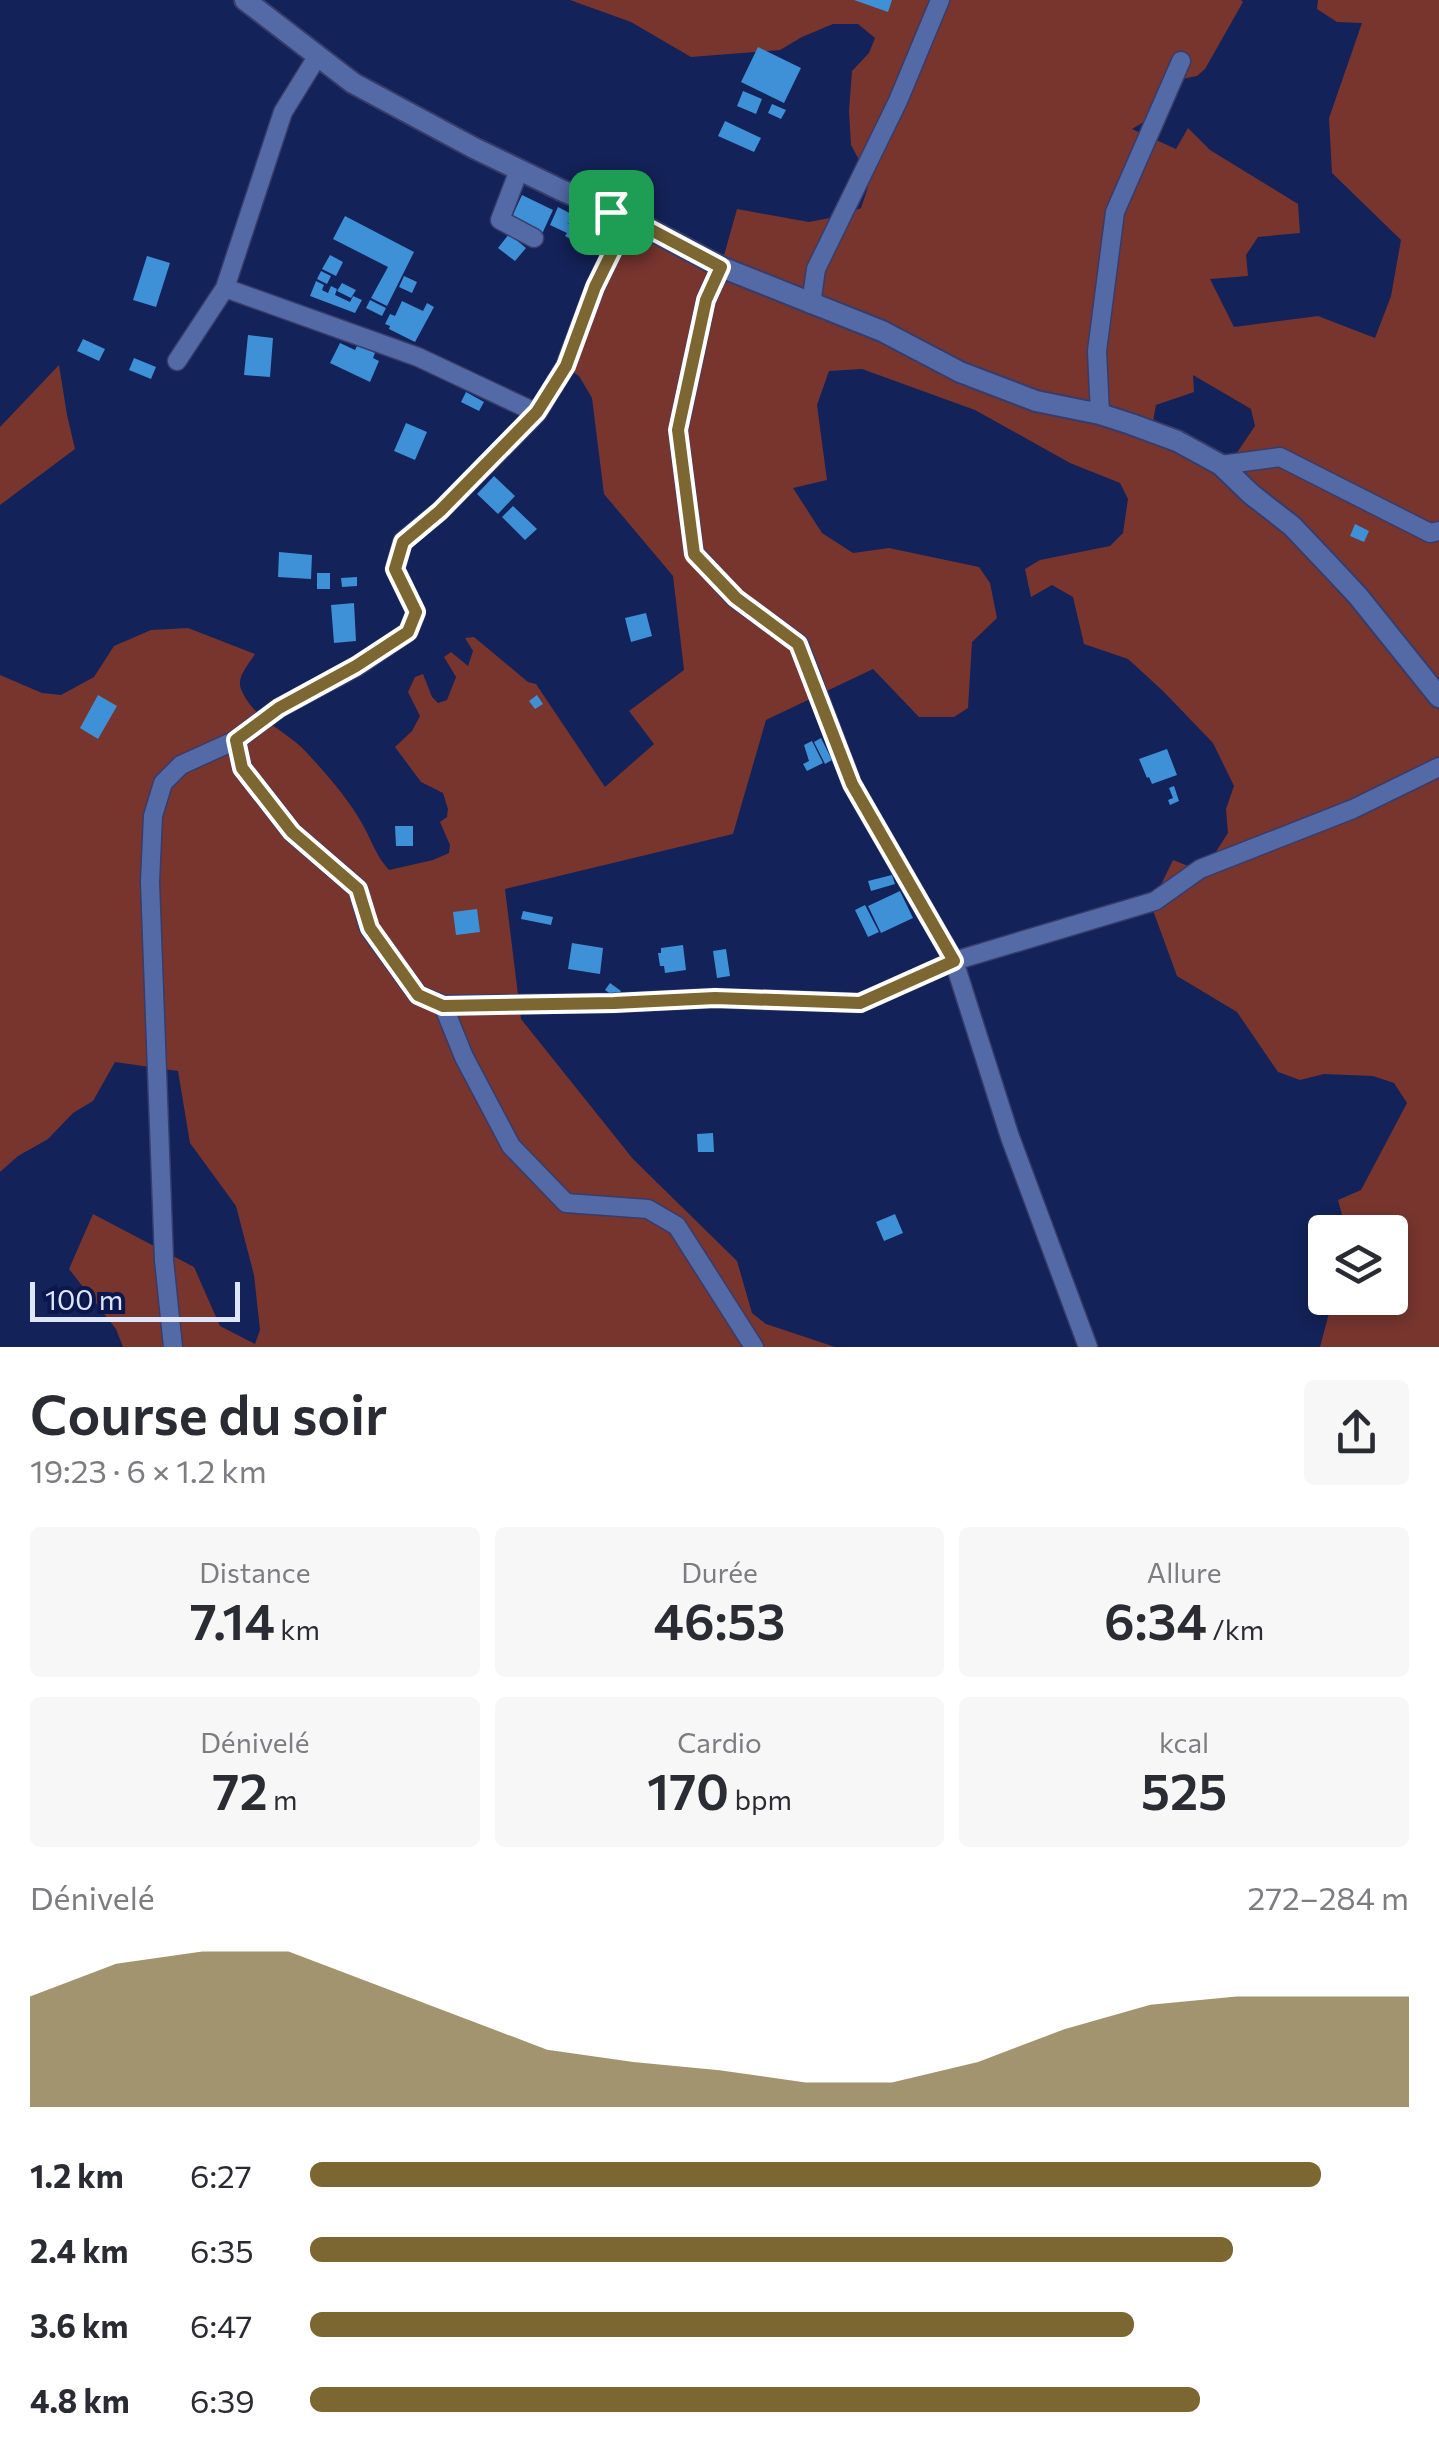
<!DOCTYPE html>
<html lang="fr">
<meta charset="utf-8">
<style>
body{margin:0;font-family:Commissioner,sans-serif;background:#f7f7f7;color:#2b2b33;height:100vh;display:flex;flex-direction:column;font-size:38px;white-space:nowrap}
*{box-sizing:border-box;margin:0}
p{font-size:32px;color:#7c7c81}
.icon{flex:none;width:55px;height:55px;fill:none;stroke:currentColor;stroke-width:2;stroke-linecap:round;stroke-linejoin:round}
.map{position:relative;height:1347px;overflow:hidden}
.sheet{display:flex;flex-direction:column;background:#fff;flex:1}
.sheet>*{flex:none}
.tools{position:absolute;left:1308px;top:1215px;display:grid;gap:20px}
.tools a{display:grid;place-items:center;width:100px;height:100px;border-radius:10px;background:#fff;box-shadow:0 5px 15px #0003;font-size:50px}
.scale{position:absolute;left:30px;bottom:25px;width:210px;box-sizing:border-box;padding-left:10px;border:5px solid #dde6fa;border-top:0;font-size:28px;line-height:35px;white-space:nowrap;color:#dde6fa;-webkit-text-stroke:8px #0b174d;paint-order:stroke}
.pin{position:absolute;display:grid;place-items:center;width:85px;height:85px;color:#fff;margin:-42px;border-radius:20px;box-shadow:0 5px 15px #0006}
.round{display:grid;place-items:center;flex:none;width:105px;height:105px;border-radius:10px;background:#f7f7f7}
.overview{display:flex;align-items:center;justify-content:space-between;height:170px;padding:0 30px}
h1{font-size:55px;font-weight:600;line-height:75px}
.stats{display:grid;grid-template-columns:repeat(3,1fr);gap:15px;height:170px;padding:10px 30px}
.stats div{display:grid;align-content:center;border-radius:10px;background:#f7f7f7;text-align:center}
.stats b{font-size:50px;font-weight:600}
.stats small{font-size:28px;font-weight:400}
.stats p{font-size:28px}
.chart{height:280px;padding:20px 30px}
.chart p{display:flex;justify-content:space-between}
.chart svg{width:100%;height:180px;margin-top:10px;fill:#7c6733;opacity:.7}
ul{padding:0 30px;list-style:none;font-size:32px}
li{display:grid;grid-template-columns:160px 120px 1fr;align-items:center;height:75px}
li i{height:25px;border-radius:12px;background:#7c6733}
.map>svg:first-child{display:block}
</style>
<div class="map">
<svg width="1439" height="1347" viewBox="0 0 1439 1347">
<rect width="100%" height="100%" fill="#132258"/>
<path fill="#77352e" fill-rule="evenodd" d="M570,0H1241L1243,2L1205,69L1197,76L1177,80L1154,116L1132,129L1176,149L1188,128L1210,150L1298,204L1300,233L1258,237L1246,255L1248,276L1210,279L1234,327L1318,316L1375,338L1391,296L1401,240L1332,173L1329,118L1362,23L1337,22L1317,9L1318,0H1439V1347H1320L1333,1298H1390V1232H1343L1344,1222L1338,1200L1361,1190L1407,1103L1394,1083L1373,1076L1324,1074L1300,1080L1278,1072L1237,1012L1177,976L1151,905L1173,860L1196,869L1215,853L1228,833L1226,809L1234,786L1213,743L1163,691L1128,659L1084,644L1073,597L1052,585L1031,597L1025,569L1040,560L1110,546L1123,533L1128,499L1120,483L1070,463L975,410L862,369L829,371L817,405L827,480L793,488L822,533L853,553L889,548L979,567L990,583L997,618L972,642L968,708L954,717H919L873,669L766,720L733,834L505,889L521,1019L633,1159L737,1261L752,1313L766,1324L835,1347H123L116,1329L69,1269L93,1214L194,1267L220,1326L255,1344L260,1330L254,1275L236,1206L190,1143L178,1071L115,1062L93,1101L73,1113L48,1139L18,1156L0,1172V675L42,693L61,695L94,677L114,646L151,630L188,628L255,654C249,664 236,677 241,689C254,721 287,730 308,754C329,777 351,802 365,829C373,844 377,857 389,870L433,860L449,853L450,845L440,822L447,817L448,809L443,793L421,782L395,747L412,731L420,716L408,692L415,677L423,674L432,697L438,703L447,700L456,677L444,657L451,652L468,666L473,651L465,638L474,637L528,682L536,684L605,787L654,744L629,711L684,670L673,576L604,494L592,398L579,376L565,367L620,236L611,212L721,266L737,209L809,222L840,216L861,208L868,187L864,169L851,145L849,111L852,71L869,53L875,38L858,24H833L802,37L780,50L691,57L631,22ZM1193,375L1251,409L1255,426L1236,454L1221,465L1151,432L1156,405L1194,392Z
M59,365L67,415L75,449L0,505V427Z"/>
<path fill="#3e90d7" d="M854,0H892L888,12Z
M758,47L801,68L784,103L741,82Z
M743,91L762,99L756,114L737,106Z
M772,104L786,110L781,119L768,113Z
M725,121L761,138L754,152L718,136Z
M522,195L553,210L542,234L511,219Z
M558,207L581,219L577,227L566,222L584,233L578,243L565,236L567,233L550,225Z
M345,216L414,252L387,306L371,298L388,267L333,239Z
M584,219L604,229L592,253L579,246L586,231L579,228Z
M509,234L526,248L515,261L498,248Z
M330,255L343,262L336,276L322,269Z
M147,256L170,263L156,307L133,300Z
M321,271L331,276L327,284L317,279Z
M404,276L417,282L412,293L399,287Z
M316,281L324,285L322,290L328,293L331,286L337,289L335,295L350,302L353,296L362,300L355,313L310,296Z
M342,283L356,290L351,298L337,291Z
M370,300L386,308L382,316L366,308Z
M402,301L423,311L427,303L434,307L415,342L389,329L390,326L385,324L390,314L395,316Z
M248,335L273,338L270,377L244,375Z
M83,339L105,349L99,361L77,351Z
M340,343L355,350L358,344L375,353L373,358L379,361L370,382L330,363Z
M134,358L156,367L151,379L129,370Z
M466,392L484,402L479,411L461,402Z
M406,423L427,432L415,460L394,451Z
M494,476L515,496L498,514L477,494Z
M513,506L537,529L525,540L502,517Z
M1355,524L1369,531L1364,542L1350,536Z
M279,552L312,555L311,579L278,577Z
M317,573H330V589H317Z
M357,577V586L342,587L341,578Z
M354,603L356,641L334,643L331,605Z
M646,613L652,636L631,642L625,618Z
M98,695L117,706L98,739L80,728Z
M537,695L543,704L535,709L529,701Z
M821,738L832,760L825,764L814,742Z
M812,741L823,763L807,771L803,764L809,761L804,745Z
M1167,749L1177,775L1152,784L1149,777L1147,778L1139,759Z
M1174,786L1179,801L1170,805L1168,800L1173,798L1169,788Z
M395,826H413V846H396Z
M892,875L895,884L871,891L868,881Z
M900,891L913,918L881,933L868,906Z
M865,905L879,932L868,937L855,910Z
M477,909L480,932L456,935L453,912Z
M523,911L553,917L551,925L521,919Z
M572,943L603,948L600,974L568,969Z
M683,945L686,970L665,973L664,966H660L658,953H661V948Z
M726,949L730,976L717,978L713,951Z
M610,983L621,991L616,998L605,990Z
M713,1133L714,1152H698L697,1134Z
M895,1214L903,1233L884,1241L876,1222Z"/>
<g fill="none" stroke-linecap="round" stroke-linejoin="round">
<defs>
<path id="minor" d="M519,170L500,220L534,238
M721,267L706,300L678,431L694,553L735,598L799,644L852,784L954,961L1010,1137L1088,1347
M225,288L418,357L537,413
M811,304L816,269L898,101L940,0
M177,361L225,288L283,112L317,57
M1100,414L1097,351L1115,212L1181,61
M1221,465L1280,457L1430,533L1439,531
M236,740L242,768L292,832L358,889L369,928L418,995L443,1005L613,1003L715,998L860,1003L954,961L1155,901L1200,869L1353,809L1439,767
M443,1005L464,1057L511,1146L566,1203L648,1209L677,1226L754,1347
M173,1347L164,1260L150,882L153,816L163,783L181,765L236,740L279,708L356,667L408,632L416,612L395,569L403,541L440,511L537,413L565,367L595,287L620,236L611,212"/>
<path id="tertiary" d="M245,0L353,83L474,148L561,190L642,225L721,267L882,331L960,372L1036,401L1100,414L1131,424L1177,441L1221,465L1251,494L1292,526L1329,565L1358,596L1439,697"/>
</defs>
<use href="#minor" stroke="#373c6a" stroke-width="21"/>
<use href="#tertiary" stroke="#373c6a" stroke-width="24"/>
<use href="#minor" stroke="#546aa7" stroke-width="18"/>
<use href="#tertiary" stroke="#546aa7" stroke-width="20"/>
</g>
<g fill="none" stroke-linecap="round" stroke-linejoin="round">
<defs>
<path id="route" d="M611,212L642,225L721,267L706,300L678,430L694,554L736,598L798,644L852,784L954,961L860,1003L715,998L614,1003L443,1006L418,995L370,928L358,889L292,832L242,768L236,740L279,708L356,666L408,632L416,612L395,569L403,542L440,511L537,412L566,366L595,287L620,236Z"/>
</defs>
<use href="#route" stroke="#fff" stroke-width="20"/>
<use href="#route" stroke="#7c6733" stroke-width="12"/>
</g>
</svg>
<div class="tools">
<a><svg class="icon" aria-label="layers" viewBox="0 0 24 24"><path d="M12 4l9 5-9 5-9-5zM3 14l9 5 9-5"/></svg></a>
</div>
<div class="scale">100 m</div>
<div class="pin" style="left:611px;top:212px;background:#1e9e55"><svg class="icon" aria-label="arrive" viewBox="0 0 24 24"><path d="M6 21V4h12l-3 4 3 4H6"/></svg></div>
</div>
<section class="sheet">
<div class="overview"><div><h1>Course du soir</h1><p>19:23 · 6 × 1.2 km</p></div><a class="round"><svg class="icon" aria-label="share" viewBox="0 0 24 24"><path d="M12 15V3M7 8l5-5 5 5M5 13v7h14v-7"/></svg></a></div>
<div class="stats">
<div><p>Distance</p><b>7.14<small> km</small></b></div>
<div><p>Durée</p><b>46:53</b></div>
<div><p>Allure</p><b>6:34<small> /km</small></b></div>
</div>
<div class="stats">
<div><p>Dénivelé</p><b>72<small> m</small></b></div>
<div><p>Cardio</p><b>170<small> bpm</small></b></div>
<div><p>kcal</p><b>525</b></div>
</div>
<div class="chart"><p><span>Dénivelé</span>272–284 m</p>
<svg viewBox="0 0 160 44" preserveAspectRatio="none"><path d="M0 44V17L10 9L20 6L30 6L40 14L50 22L60 30L70 33L80 35L90 38L100 38L110 33L120 25L130 19L140 17L150 17L160 17V44z"/></svg>
</div>
<ul>
<li><b>1.2 km</b>6:27<i style="width:92%"></i></li>
<li><b>2.4 km</b>6:35<i style="width:84%"></i></li>
<li><b>3.6 km</b>6:47<i style="width:75%"></i></li>
<li><b>4.8 km</b>6:39<i style="width:81%"></i></li>
</ul>
</section>
